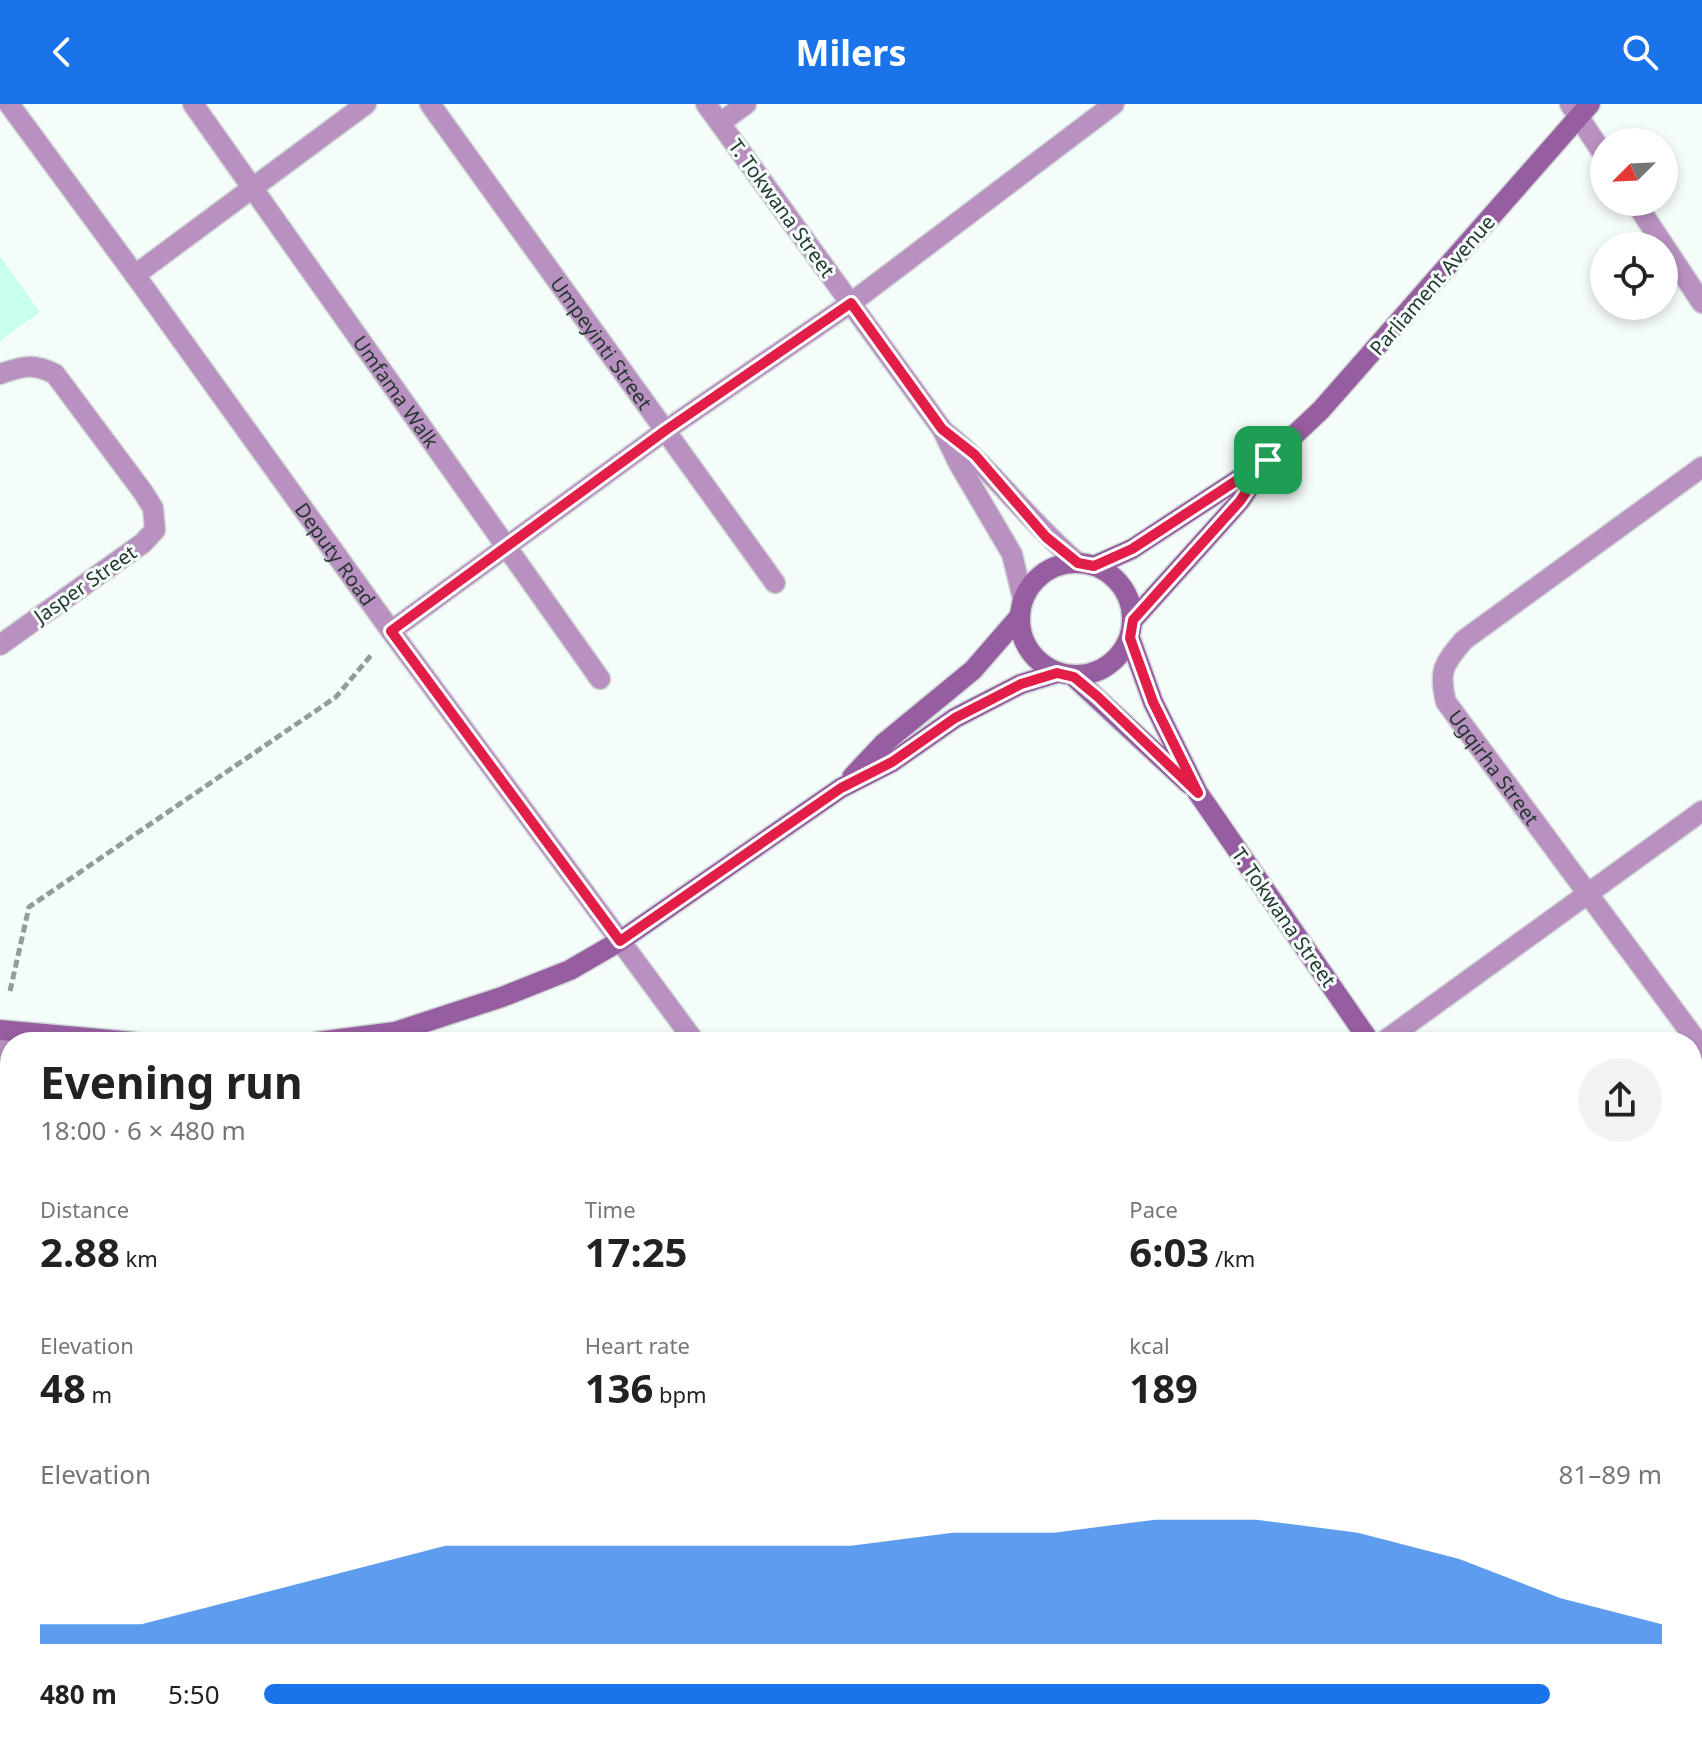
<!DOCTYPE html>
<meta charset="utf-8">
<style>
body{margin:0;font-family:"Noto Sans",sans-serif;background:#f2f2f2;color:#222;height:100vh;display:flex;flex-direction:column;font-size:30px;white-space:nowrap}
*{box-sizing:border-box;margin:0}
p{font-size:26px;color:#767676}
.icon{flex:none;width:44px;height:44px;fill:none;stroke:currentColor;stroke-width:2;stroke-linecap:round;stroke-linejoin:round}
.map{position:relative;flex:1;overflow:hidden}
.side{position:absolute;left:0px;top:928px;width:1702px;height:710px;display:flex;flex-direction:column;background:#fff;border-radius:32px 32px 0 0;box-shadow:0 4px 12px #0003}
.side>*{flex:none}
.needle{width:52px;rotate:246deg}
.buttons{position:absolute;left:1590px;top:24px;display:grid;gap:16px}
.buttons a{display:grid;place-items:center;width:88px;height:88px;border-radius:50%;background:#fff;box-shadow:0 4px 12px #0003;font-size:40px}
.pin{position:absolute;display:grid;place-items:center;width:68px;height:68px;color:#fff;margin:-34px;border-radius:16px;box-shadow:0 4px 12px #0006}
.round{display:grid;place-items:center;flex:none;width:84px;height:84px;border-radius:42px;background:#f2f2f2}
.head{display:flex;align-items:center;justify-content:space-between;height:136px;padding:0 40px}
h1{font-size:44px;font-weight:700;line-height:60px}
.figures{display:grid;grid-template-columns:repeat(3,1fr);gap:12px;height:136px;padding:8px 40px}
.figures div{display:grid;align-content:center}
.figures b{font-size:40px;font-weight:700}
.figures small{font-size:22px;font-weight:400}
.figures p{font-size:22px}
.chart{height:224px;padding:16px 40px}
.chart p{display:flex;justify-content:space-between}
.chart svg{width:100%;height:144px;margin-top:8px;fill:#1a73e8;opacity:.7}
ul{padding:0 40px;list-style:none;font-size:26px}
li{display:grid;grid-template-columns:128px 96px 1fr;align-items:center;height:60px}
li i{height:20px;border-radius:10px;background:#1a73e8}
header{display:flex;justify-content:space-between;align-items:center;height:104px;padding:0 40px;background:#1a73e8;color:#fff;font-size:36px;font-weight:700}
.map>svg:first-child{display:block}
</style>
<header><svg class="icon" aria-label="back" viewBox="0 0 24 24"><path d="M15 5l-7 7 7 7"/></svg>Milers<svg class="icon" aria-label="search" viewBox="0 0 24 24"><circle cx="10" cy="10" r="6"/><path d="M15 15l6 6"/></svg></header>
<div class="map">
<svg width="1702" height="1637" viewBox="0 0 1702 1637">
<rect width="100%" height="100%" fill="#f5fdfa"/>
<path fill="#c9ffed" d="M0,152L40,208L0,237Z"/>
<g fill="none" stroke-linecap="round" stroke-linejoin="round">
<defs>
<path id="lane" d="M720,19L746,0"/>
<g id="street">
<path id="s1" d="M9,0L135,171L391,527L695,938"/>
<path id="s2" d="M193,0L600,575"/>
<path id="s3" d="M430,0L775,479"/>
<path d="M706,0L942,325L959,360L1012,450L1023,495"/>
<path d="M1570,0L1604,51"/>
<path d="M1635,98L1702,199"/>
<path d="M135,171L366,0"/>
<path d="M0,270C23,262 33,259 55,270L143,388L153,404L155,426L143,439L0,541"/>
<path d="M945,328C994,367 1029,418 1078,459"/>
<path id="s4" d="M1702,363L1464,536C1444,560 1438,566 1446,598L1702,944"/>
<path d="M391,527L666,326L851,199L1114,0"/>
<path d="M1383,938L1702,707"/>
<path d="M0,994L1,926"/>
<path d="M0,1208L10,1209"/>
<path d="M1692,1333L1702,1325"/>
<path d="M0,1456H10"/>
<path d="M775,1628L781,1637"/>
<path d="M1038,1628L1045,1637"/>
<path d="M1198,1628L1205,1637"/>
<path d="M1653,1628L1665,1637"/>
<path d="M1257,1637L1270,1628"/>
</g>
<path id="secondary" d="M1020 515a56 56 0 1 1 112 0a56 56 0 1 1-112 0Z
M1094,462L1132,445L1268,356L1321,306L1590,0
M1133,516L1240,397L1261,366
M1130,534L1153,598L1198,689L1370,938
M1074,573L1189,680
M852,673L883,640L973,566L1019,513
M0,926L133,938
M317,938L395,928L502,893L570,866L620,837L841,684L892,658L955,614L1021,580L1057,569
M1692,1364L1702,1374"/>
</defs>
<use href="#lane" stroke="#d0d9d6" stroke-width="23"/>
<use href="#street" stroke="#d0d9d6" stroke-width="23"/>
<use href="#secondary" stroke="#d0d9d6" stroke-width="23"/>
<path stroke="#909d99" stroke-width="5" stroke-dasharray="8 4" stroke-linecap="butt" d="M10,887L29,803L336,593L372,550"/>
<use href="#lane" stroke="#b991c0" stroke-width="20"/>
<use href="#street" stroke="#b991c0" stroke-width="20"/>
<use href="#secondary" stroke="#975da1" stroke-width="20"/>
</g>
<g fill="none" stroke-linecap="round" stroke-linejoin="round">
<defs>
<path id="route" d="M851,199L942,325L975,351L1046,433L1078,459L1094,462L1132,445L1268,356L1240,397L1133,516L1130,534L1153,598L1198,689L1098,593L1074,573L1057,569L1021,580L955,614L892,658L841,684L620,837L391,527L666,326Z"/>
</defs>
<use href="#route" stroke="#fff" stroke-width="16"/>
<use href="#route" stroke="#e11d48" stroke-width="10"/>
</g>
<g text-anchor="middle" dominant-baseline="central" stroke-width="6" stroke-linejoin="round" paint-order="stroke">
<g font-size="20" fill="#263732" stroke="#f5fdfa">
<text transform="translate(782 104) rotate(54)">T. Tokwana Street</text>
<text transform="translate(1432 181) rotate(-49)">Parliament Avenue</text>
<text stroke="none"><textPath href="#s3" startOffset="294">Umpeyinti Street</textPath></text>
<text stroke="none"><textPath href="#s2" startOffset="352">Umfama Walk</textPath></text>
<text stroke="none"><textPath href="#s1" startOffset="556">Deputy Road</textPath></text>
<text transform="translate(85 480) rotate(-35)">Jasper Street</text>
<text stroke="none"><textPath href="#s4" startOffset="444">Ugqirha Street</textPath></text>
<text transform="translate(1284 813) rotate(55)">T. Tokwana Street</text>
</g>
</g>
</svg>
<div class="buttons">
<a><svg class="needle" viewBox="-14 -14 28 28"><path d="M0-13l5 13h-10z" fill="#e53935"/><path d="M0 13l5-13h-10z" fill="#767676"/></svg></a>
<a><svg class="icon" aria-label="locate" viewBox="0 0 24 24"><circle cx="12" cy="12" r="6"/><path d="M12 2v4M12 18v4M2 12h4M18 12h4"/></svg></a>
</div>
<div class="pin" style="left:1268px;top:356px;background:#1e9e55"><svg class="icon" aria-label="arrive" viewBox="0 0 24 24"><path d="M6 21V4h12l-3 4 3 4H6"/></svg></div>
<section class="side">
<div class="head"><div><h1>Evening run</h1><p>18:00 · 6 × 480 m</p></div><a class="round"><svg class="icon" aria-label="share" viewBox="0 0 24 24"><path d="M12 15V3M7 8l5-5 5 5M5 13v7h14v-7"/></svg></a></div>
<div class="figures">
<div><p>Distance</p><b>2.88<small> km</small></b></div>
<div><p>Time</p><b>17:25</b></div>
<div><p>Pace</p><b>6:03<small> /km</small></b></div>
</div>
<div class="figures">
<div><p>Elevation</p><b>48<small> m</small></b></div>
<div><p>Heart rate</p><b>136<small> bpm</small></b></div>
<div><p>kcal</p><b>189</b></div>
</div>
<div class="chart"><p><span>Elevation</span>81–89 m</p>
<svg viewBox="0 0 160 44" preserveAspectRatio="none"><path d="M0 44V38L10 38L20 30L30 22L40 14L50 14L60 14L70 14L80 14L90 10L100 10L110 6L120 6L130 10L140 18L150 30L160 38V44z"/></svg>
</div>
<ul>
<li><b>480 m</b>5:50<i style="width:92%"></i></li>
</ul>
</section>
</div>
